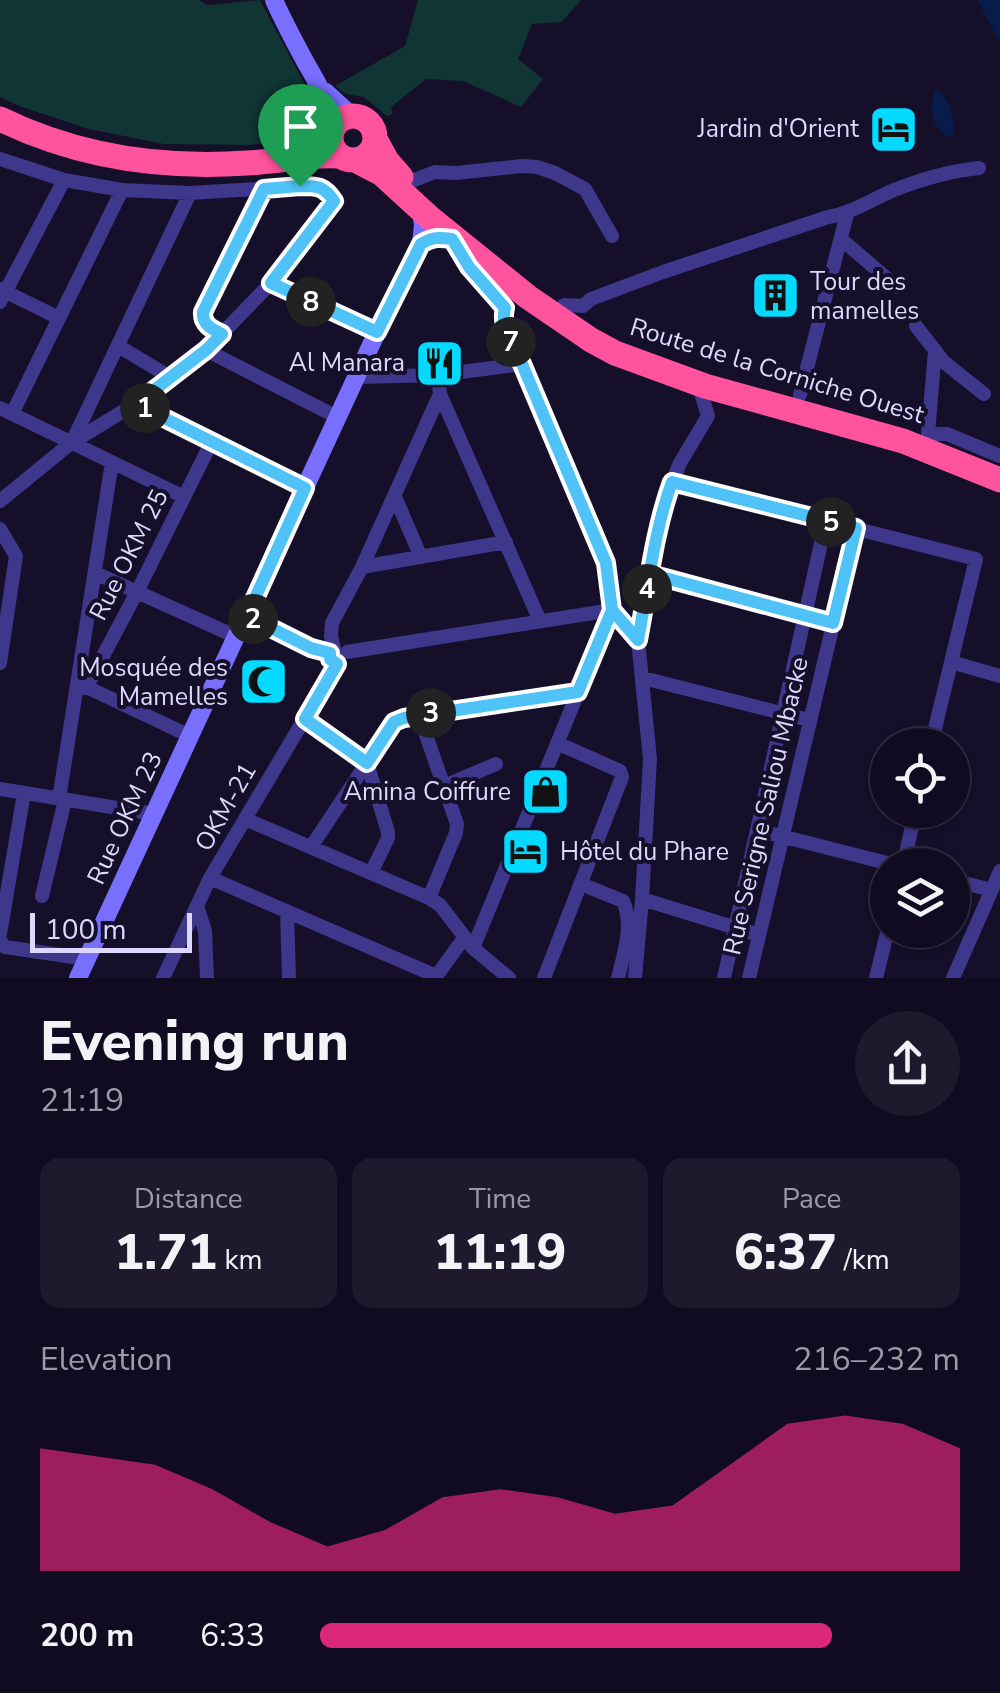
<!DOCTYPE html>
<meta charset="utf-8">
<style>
body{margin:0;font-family:"Nunito Sans",sans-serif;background:#1e192d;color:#f1f3f6;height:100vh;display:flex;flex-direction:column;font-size:38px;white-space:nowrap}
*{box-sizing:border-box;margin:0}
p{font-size:32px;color:#9c9ba5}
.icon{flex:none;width:55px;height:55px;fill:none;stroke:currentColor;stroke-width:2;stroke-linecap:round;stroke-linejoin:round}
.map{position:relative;height:978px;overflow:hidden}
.details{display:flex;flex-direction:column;background:#100b20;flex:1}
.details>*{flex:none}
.fabs{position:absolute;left:870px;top:728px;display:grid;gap:20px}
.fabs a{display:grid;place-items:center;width:100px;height:100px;border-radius:50%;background:#100b20;box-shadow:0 2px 8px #0004,0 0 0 2px #302b3e;font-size:50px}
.scale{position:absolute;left:30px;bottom:25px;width:162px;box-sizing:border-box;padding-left:10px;border:5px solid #ded8ff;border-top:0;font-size:28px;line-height:35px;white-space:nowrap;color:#ded8ff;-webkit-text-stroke:8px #150f2a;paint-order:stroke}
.pin{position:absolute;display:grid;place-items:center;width:85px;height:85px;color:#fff;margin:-102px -42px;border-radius:50% 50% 50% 0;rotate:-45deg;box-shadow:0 0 10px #0007}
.pin .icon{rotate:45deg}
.km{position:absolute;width:50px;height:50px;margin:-25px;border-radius:50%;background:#222;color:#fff;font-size:28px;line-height:50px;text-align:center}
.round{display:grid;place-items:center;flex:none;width:105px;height:105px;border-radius:52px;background:#1e192d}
.headline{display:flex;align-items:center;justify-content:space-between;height:170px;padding:0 40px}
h1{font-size:55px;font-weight:800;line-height:75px}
.figures{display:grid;grid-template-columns:repeat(3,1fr);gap:15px;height:170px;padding:10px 40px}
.figures div{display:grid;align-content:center;border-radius:20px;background:#1e192d;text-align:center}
.figures b{font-size:50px;font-weight:800}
.figures small{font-size:28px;font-weight:400}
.figures p{font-size:28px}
.chart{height:280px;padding:20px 40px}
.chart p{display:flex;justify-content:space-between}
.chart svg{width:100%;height:180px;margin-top:10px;fill:#db2777;opacity:.7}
ul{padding:0 40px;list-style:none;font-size:32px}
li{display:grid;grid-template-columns:160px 120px 1fr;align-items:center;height:75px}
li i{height:25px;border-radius:12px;background:#db2777}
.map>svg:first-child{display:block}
</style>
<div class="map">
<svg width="1000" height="978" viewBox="0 0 1000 978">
<rect width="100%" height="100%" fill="#150f2a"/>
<path fill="#113434" d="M0,0H199L207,5L260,0L314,102L317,117L315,127L303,136L249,145L164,144L89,129L22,107L0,97Z
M418,0H581L562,22L532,24L518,59L543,79L521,107L463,81L426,79L391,107L393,114L387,116L364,97L346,94L335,86L405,46Z"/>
<path fill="#071c4a" d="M977,0H1000V42Z
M934,92H941C951,106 954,117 954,134L950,137C931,127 930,113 934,92Z"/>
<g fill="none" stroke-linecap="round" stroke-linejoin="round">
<path stroke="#3f378b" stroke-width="14" d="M0,159L64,180L122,190L190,193L319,185L326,189L333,201L271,283L206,350L135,404L71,443L0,501
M409,182L435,172L456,173L522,166L537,167L555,173L585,189L612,236
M841,239L897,287
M458,251L469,267L505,308
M271,283L377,332
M0,289L59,318
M0,302L64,180
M564,305L583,306L591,299L663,272L828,217C852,213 871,200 894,190C922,179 949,171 979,168
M916,326L944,362L984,394
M222,334C212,329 202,325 203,312L263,189
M118,346L170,377
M206,350L337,417
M935,350L928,434H947L1000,456
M438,375L440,394L540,621
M358,377L438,375L523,364
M800,395L847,214
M135,404L305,487
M0,408L184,497
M12,414L122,190
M72,442L190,193
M671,482L976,559L931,745
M395,497L421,557
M0,529L16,556L0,663
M362,567L506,542
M95,573L237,637
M650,574L833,623
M612,610L638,640
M247,617L311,648L330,653
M334,648L331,636L332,623L362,567L440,394
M347,652L612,610
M951,662L1000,676
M643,678L809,720
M78,683L190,736
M86,688L137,592L212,441
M419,715L457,824L456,833L429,898
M305,719L367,763L388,832V838L371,873
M444,786L496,764
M0,789L154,814
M59,799L112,462
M245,819L429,898L440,905L473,948L509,978
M757,830L895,865
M311,847L394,722L419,715L578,692
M903,865L916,810
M210,878L436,976
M952,880L992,890
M581,884L623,901C634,925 624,953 618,978
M42,896L65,800
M642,899L759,935
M197,906L205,931L207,978
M287,911L289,978
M0,934L24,793
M0,940L5,947L87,959
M473,948L612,610L605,563L523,364C513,346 500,329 505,308
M163,978L210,878L337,664
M435,978L464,938
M544,978L622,777L620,771L557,743
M635,978L642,899L650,759L638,640L667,495L680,463L708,416L701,393L705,386
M724,978L826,521
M749,978L856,528
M876,978L888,929
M953,978L1000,871"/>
<path stroke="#796fff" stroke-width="18" d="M274,0C282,18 291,35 300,52C313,77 330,99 332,128
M326,92L351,115
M78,978L377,332L421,244L423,225L421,210"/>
<path stroke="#ff539d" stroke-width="25" d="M331 138a22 22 0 1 1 44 0a22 22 0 1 1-44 0Z
M0,119C78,157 161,169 247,163C278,162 308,154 339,156
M375,139L387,161L401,177
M289,147L309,142L331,132
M355,160L382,174L430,218L528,297L591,340L615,353L705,386L903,441L1000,480"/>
</g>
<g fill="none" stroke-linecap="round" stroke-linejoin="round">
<defs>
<path id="route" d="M300,186L264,189L203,312C202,325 212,329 222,334L206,350L136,404L305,488L247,616L311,648L330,653V659L337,664L305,719L367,763L394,722L404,718L578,692L612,610L638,640L650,574L833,623L856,528L672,482C654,531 648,588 638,640L612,610L606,563L522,364C513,346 500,329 505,308L469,267L452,239C439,237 432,237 421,244L377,332L271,283L334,201C324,186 318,186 300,186"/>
</defs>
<use href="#route" stroke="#fff" stroke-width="20"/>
<use href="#route" stroke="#4fc3f7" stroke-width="12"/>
</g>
<defs>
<symbol id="hotel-square" viewBox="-11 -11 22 22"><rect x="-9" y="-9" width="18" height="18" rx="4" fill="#04d9ff" stroke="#150f2a"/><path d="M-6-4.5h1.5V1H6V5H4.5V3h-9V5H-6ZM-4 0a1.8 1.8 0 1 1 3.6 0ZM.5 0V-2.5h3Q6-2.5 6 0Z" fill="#111"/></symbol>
<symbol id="building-square" viewBox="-11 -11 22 22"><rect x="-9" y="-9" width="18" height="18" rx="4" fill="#04d9ff" stroke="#150f2a"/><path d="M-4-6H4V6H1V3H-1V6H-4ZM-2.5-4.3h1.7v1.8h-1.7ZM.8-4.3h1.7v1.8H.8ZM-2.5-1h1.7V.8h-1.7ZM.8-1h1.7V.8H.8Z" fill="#111"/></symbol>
<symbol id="restaurant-square" viewBox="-11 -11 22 22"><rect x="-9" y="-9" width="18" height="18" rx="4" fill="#04d9ff" stroke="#150f2a"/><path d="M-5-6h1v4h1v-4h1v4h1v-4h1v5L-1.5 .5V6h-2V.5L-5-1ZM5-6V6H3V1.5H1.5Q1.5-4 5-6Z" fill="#111"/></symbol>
<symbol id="mosque-square" viewBox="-11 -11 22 22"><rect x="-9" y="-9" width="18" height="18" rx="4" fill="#04d9ff" stroke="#150f2a"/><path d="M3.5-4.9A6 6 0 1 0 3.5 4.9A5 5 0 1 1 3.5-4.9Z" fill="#111"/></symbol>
<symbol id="shop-square" viewBox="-11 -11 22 22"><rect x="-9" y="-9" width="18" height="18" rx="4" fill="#04d9ff" stroke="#150f2a"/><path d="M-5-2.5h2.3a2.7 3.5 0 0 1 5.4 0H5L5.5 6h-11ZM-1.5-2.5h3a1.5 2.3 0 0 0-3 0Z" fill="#111"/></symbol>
</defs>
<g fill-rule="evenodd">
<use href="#hotel-square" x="866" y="102" width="55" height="55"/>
<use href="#building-square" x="748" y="268" width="55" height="55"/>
<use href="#restaurant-square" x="412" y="336" width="55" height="55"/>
<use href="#mosque-square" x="236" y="654" width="55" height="55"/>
<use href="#shop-square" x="518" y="764" width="55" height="55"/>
<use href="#hotel-square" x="498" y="824" width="55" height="55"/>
</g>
<g text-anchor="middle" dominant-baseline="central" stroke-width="8" stroke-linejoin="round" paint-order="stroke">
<g font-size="25" fill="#ded8ff" stroke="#150f2a" text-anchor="end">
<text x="859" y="129">Jardin d'Orient</text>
<text x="810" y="282" text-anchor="start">Tour des<tspan x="810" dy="29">mamelles</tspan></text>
<text x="405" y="363">Al Manara</text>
<text x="228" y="668">Mosquée des<tspan x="228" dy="29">Mamelles</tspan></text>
<text x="511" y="792">Amina Coiffure</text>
<text x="560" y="852" text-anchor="start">Hôtel du Phare</text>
</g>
<g font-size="25" fill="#ded8ff" stroke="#150f2a">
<text transform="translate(777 371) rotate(17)">Route de la Corniche Ouest</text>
<text transform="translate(129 555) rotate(-63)">Rue OKM 25</text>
<text transform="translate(766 806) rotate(-77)">Rue Serigne Saliou Mbacke</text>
<text transform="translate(226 807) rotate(-60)">OKM-21</text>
<text transform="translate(125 818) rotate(-65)">Rue OKM 23</text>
</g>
</g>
</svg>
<div class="fabs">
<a><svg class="icon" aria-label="locate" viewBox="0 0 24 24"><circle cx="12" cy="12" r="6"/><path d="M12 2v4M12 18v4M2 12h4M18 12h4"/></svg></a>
<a><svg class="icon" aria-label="layers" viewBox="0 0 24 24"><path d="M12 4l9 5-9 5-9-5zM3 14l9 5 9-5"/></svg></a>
</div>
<div class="scale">100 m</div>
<div class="pin" style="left:300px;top:186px;background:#1e9e55"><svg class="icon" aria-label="arrive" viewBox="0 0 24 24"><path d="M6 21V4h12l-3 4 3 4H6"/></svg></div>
<b class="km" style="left:145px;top:408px">1</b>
<b class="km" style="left:253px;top:619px">2</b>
<b class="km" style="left:431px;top:713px">3</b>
<b class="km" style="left:647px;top:589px">4</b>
<b class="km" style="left:831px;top:522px">5</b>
<b class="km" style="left:511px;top:342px">7</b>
<b class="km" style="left:311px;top:302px">8</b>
</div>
<section class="details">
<div class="headline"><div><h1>Evening run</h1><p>21:19</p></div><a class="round"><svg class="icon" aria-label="share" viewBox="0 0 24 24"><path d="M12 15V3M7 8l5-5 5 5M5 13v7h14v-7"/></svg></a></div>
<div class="figures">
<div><p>Distance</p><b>1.71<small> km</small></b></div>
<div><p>Time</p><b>11:19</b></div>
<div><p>Pace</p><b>6:37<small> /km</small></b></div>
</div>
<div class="chart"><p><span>Elevation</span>216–232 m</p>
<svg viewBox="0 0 160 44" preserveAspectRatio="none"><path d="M0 44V14L10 16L20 18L30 24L40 32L50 38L60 34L70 26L80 24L90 26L100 30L110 28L120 18L130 8L140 6L150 8L160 14V44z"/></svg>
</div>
<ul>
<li><b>200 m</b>6:33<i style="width:80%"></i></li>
</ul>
</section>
